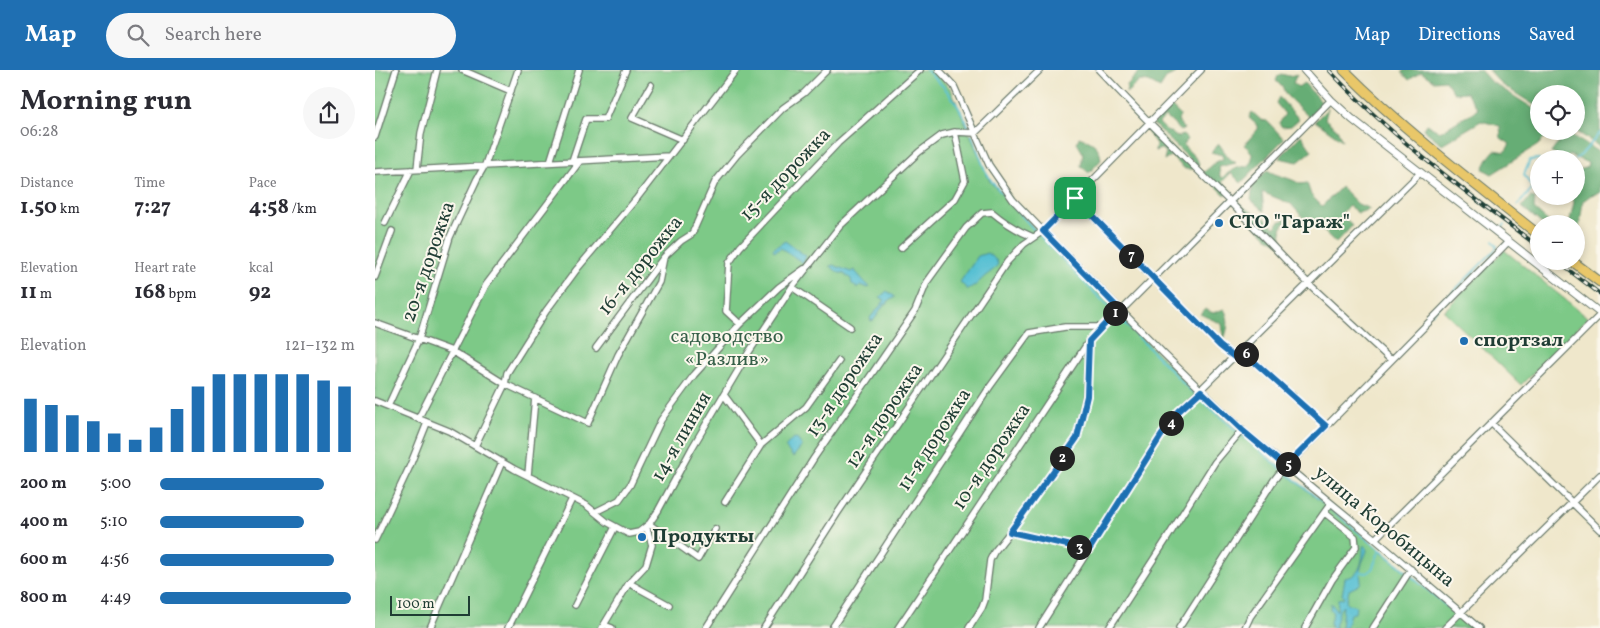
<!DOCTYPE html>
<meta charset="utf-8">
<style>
body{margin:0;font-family:Vollkorn,serif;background:#f7f7f7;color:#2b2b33;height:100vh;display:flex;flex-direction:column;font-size:19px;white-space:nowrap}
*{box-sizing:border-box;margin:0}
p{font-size:16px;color:#7c7c81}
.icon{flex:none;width:28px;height:28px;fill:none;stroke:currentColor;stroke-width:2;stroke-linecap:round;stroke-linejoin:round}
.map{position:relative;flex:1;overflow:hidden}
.panel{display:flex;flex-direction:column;background:#fff;width:375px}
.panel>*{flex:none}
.fabs{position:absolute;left:1155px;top:15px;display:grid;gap:10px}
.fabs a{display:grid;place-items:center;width:55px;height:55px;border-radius:50%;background:#fff;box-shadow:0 2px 8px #0003;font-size:25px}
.scale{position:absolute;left:15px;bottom:12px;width:80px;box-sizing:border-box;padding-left:5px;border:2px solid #1f3d34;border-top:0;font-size:14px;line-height:18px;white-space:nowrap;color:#1f3d34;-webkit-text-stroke:4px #fbf7ec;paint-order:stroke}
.pin{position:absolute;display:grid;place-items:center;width:42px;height:42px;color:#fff;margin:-21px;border-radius:10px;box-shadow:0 2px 8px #0006}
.km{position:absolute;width:25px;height:25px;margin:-12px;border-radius:50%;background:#222;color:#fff;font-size:14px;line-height:25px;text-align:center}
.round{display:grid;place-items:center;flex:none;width:52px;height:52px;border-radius:26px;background:#f7f7f7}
.headline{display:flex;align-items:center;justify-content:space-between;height:85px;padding:0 20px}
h1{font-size:28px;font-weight:700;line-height:38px}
.stats{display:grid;grid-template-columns:repeat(3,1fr);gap:8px;height:85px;padding:5px 20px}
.stats div{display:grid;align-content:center}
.stats b{font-size:21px;font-weight:700}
.stats small{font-size:14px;font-weight:400}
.stats p{font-size:14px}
.chart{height:140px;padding:10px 20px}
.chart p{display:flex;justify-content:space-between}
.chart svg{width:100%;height:90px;margin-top:5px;stroke:#1f6fb2;stroke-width:6}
ul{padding:0 20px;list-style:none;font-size:16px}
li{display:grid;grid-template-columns:80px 60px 1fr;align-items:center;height:38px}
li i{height:12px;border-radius:6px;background:#1f6fb2}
header{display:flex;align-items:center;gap:30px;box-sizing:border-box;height:70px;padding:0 25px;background:#1f6fb2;color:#fff}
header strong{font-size:24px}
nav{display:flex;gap:28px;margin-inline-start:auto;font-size:18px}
.search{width:350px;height:45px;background:#f7f7f7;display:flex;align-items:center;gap:12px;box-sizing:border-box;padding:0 18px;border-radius:28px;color:#7c7c81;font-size:19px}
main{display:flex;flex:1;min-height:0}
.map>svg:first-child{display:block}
</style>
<header>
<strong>Map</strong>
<div class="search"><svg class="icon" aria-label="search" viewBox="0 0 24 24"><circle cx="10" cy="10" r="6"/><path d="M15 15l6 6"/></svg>Search here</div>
<nav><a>Map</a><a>Directions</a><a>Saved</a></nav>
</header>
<main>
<section class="panel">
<div class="headline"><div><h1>Morning run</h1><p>06:28</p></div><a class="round"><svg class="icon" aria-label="share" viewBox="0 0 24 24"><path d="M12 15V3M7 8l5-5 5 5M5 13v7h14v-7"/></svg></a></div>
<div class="stats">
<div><p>Distance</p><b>1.50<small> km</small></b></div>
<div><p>Time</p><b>7:27</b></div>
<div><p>Pace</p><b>4:58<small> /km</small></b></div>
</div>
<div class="stats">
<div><p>Elevation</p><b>11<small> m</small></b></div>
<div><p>Heart rate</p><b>168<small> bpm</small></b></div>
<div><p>kcal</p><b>92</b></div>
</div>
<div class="chart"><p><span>Elevation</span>121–132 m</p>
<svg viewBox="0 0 160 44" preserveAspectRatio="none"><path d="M5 44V18M15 44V21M25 44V26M35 44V29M45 44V35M55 44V38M65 44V32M75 44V23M85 44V12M95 44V6M105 44V6M115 44V6M125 44V6M135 44V6M145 44V9M155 44V12"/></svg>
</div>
<ul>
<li><b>200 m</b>5:00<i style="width:84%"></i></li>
<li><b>400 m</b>5:10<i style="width:74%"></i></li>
<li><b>600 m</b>4:56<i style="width:89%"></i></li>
<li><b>800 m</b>4:49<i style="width:98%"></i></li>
</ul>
</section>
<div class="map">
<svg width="1225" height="558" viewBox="0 0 1225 558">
<rect width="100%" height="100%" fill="#fbf7ec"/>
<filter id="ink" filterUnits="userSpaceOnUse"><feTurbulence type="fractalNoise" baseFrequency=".02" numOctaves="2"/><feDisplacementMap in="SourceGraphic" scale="10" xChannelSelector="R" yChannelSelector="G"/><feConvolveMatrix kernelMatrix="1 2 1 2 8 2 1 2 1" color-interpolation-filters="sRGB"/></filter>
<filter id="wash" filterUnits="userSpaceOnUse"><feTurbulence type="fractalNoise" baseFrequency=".0096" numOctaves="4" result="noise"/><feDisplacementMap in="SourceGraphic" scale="20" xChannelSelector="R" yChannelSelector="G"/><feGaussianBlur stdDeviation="1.12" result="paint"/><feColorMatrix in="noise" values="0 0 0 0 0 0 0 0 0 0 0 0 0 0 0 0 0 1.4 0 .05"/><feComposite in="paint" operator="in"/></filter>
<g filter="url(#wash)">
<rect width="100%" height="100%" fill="#efe7cb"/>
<path fill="#7dc987" stroke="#4e835e" d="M0,0H558L576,19L615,112L826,327L908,401L1100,558H0Z
M1129,180L1213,248L1146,315L1069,241Z"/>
<path fill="#66ad74" stroke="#427554" d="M766,0L782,2L783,0H809L792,7L785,18L774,12L765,11L751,23L752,15Z
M1029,0H1105L1115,11L1164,42V61H1176L1163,75L1117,104L1108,99L1114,87L1120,80L1130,82L1135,74L1126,68L1125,56L1106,51L1067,74L1048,59L1051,54L1065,62L1103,39L1091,22L1079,23L1070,10L1059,11L1046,2L1034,10L1027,2Z
M1113,0H1225V77L1201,61V24H1164V38L1126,14Z
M906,4L914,6L922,4L918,13L923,17L929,13L948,34L935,48L910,24L908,18L901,11L903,6Z
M904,27L924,49L916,56L907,57L904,53L910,44L901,33Z
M795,35L805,45L803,51L809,59L806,61L790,46L784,53L793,62H795L802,67L808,65L812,69L808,75L822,89L824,94L822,96L778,54Z
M953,38L950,49L962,59L967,70L940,51Z
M877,42L886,50L892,51L909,69L866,113L856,103L847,112L855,121L850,125L828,103L841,92L848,89L847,85L836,82L844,74L854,88L861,93L844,97L845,106L847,108C854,102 863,95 873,97C880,88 878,81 869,75L883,59L881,54L874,48Z
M775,56L819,99H810L796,86L789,91L791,82L786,79L780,81L781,74L771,60Z
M1191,62L1225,83V123L1216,125L1208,131L1203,166L1206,174L1201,178V154H1194L1199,132L1196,126H1201V103L1202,101L1212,97L1213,93L1194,85L1191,88L1176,83Z
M926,65L937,81L923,92L904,88Z
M704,67C717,72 725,75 726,90L714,103L706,96L708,83L702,73Z
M892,100C903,107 915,107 925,114L932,113L936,125L947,136L966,117L983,134L995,139L983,143L974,136L966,144L977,156L961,173L936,149L930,150L916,134L887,122L889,141L876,130L878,115Z
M1155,127L1160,128L1159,139L1176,154H1167L1147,137Z
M862,130C873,146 888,141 899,158L904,152L913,148L906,159L908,176L891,166L860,133Z
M830,239L838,243L849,239C855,249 853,259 849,269L847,254L825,244Z"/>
<path fill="#57c0d3" stroke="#3b7e84" d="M410,171L431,186L428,193L406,178L399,182L398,179Z
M612,183L621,190L623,194C618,202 613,203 607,209C602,214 599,217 593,220L585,212L603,186Z
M458,195L476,202L479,200C485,206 488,211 495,217L493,218L486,215L482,218L477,214L476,209L468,203H464L455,196Z
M512,221L519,226V228L513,231V234H509L499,250L496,251L495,248L510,230L505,227Z
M418,368L422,369L427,376L418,387L410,377Z
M988,476H991L992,481L987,493L985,502L986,512L984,515L974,520L971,532L973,534L981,536L980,543L975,544L971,558H966L968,536L965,539L960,558H956L955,552L958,543L955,539L956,533L962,541L963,529L968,528L969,526L967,525L970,508C973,507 976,507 979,505C986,501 989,484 988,476Z"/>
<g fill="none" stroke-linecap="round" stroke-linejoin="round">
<path stroke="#57c0d3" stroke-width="2" d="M551,0C574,20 582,32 595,59
M597,65L610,100L617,112L661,162
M1200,89L1206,85L1225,63
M1143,135L1156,120V116L1149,105L1155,90L1164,89
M1126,160L1130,154
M665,166L711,214L738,241
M1057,243L1120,180L1122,176L1118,171
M742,245L818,323
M822,326L862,361
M866,364L905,398
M909,401L950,434
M956,439L1005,480L997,499L992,503L985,502
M1006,480L1031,501
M1035,505L1081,544
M1085,547L1098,558"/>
</g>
</g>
<g filter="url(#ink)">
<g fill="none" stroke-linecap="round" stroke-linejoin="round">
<defs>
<path id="minor" d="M87,0L136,21
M564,0L579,16L614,95L638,130L668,161L789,284L867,360L1000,469L1104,558
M724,0L774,52L855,132L932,212L1016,290
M276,15L257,48L308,70
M0,67L21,0
M197,91L211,49H230L251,0
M175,92L204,0
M42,99L46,63L62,0
M0,102L294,86
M700,128L845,276L859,287
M10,153L36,100
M526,178L580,129L590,111L580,62
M0,207L17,161
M417,217L475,257
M746,241L956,30
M0,253L77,281L130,314L213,353L243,285L284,212L289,187
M365,254L351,241L354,193L365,177L463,73L545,0
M221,278L289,187L306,171L317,164L340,112L362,85L408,38L429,23L452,0
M866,280L951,356
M349,325L386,375
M0,331L74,361L139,399L211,435L232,452L254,464L264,462L274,454L283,441L317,378L374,282L417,217L465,156L544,82L567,65L580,62L600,63L665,0
M13,336L44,269L75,167L102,109L110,95L143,0
M43,349L111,215L205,91
M1116,353L1225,460
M100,376L130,314L132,303L171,241L202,199L262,128L361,0
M911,397L1133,172
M153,405L160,328
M350,432L386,375L431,337L464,291
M220,442L244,430L255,415L286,350L319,305L365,254L404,217L429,199
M274,454L323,489L340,459
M635,462L714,480
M1000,469L1225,245
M0,470L34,398L52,353
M254,513L294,535
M200,535L240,457
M229,555L237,558
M55,558L127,392
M133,558L197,429
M227,558L254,513L271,495L277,475L271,456
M331,558L439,388L540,241L552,212L591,158L607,143L617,142C630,153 643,161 658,167
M389,558L462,444L632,192L649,174L668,161L826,0
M457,558L614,318L654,263L690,257H726
M523,558L714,271L744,239
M594,558L607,538L610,530L615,490L619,482L635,462L702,368L711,326L714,271
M664,558L786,366L804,341L1045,103
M734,558L791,470L840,392L867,360
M804,558L899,410L910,396
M870,558L875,547L956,433
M930,558L957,510L981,477L980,467L950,443
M998,558L1036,499
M1070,558L1225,405"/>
<path id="tertiary" d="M929,0L956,30L977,49L1225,243"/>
<path id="trunk" d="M969,0C1029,60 1097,112 1164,165
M1197,191L1225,212"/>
</defs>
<use href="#minor" stroke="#687869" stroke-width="8"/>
<use href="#tertiary" stroke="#687869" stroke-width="9"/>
<use href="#trunk" stroke="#687869" stroke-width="11"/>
<use href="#minor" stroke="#fff" stroke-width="5.5"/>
<use href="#tertiary" stroke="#fff" stroke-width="7"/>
<use href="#trunk" stroke="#e9c769" stroke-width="9"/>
<defs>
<path id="rail" d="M954,0C1016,67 1091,122 1164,177
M1182,191L1225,224"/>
</defs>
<use href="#rail" stroke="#1f3d34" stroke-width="4"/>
<use href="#rail" stroke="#fbf7ec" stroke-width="2" stroke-dasharray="5.5" stroke-linecap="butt"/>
</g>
</g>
<g fill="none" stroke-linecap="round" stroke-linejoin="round" filter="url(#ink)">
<defs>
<path id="route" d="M700,128L845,276L859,287L866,280L951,356L911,396H910L867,360L826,321L804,341L786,366L714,480L635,462L702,368L712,326L714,271L744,239L668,161Z"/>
</defs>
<use href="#route" stroke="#fff" stroke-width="10"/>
<use href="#route" stroke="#1f6fb2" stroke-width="6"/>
</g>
<g fill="#1f6fb2" stroke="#fbf7ec" stroke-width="2">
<circle cx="844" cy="153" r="5"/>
<circle cx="1089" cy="271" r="5"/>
<circle cx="267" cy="467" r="5"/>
</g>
<g text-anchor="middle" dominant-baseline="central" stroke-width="4" stroke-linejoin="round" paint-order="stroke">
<g font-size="20" fill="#1f3d34" stroke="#fbf7ec">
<text transform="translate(411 105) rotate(-46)">15-я дорожка</text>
<text transform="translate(54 192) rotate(-71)">20-я дорожка</text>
<text transform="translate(266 196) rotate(-51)">16-я дорожка</text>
<text transform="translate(470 315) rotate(-56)">13-я дорожка</text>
<text transform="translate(510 346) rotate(-56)">12-я дорожка</text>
<text transform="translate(307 367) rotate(-60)">14-я линия</text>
<text transform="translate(560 370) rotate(-57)">11-я дорожка</text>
<text transform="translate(617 387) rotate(-56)">10-я дорожка</text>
<text transform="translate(1009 457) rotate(40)">улица Коробицына</text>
</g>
<g font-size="20" font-weight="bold" fill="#1f3d34" stroke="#fbf7ec" text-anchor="start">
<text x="854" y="153">СТО "Гараж"</text>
<text x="1099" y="271">спортзал</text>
<text x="277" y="467">Продукты</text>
</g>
<g font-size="20" fill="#366049" stroke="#fbf7ec">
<text x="352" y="267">садоводство<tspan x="352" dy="23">«Разлив»</tspan></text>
</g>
</g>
</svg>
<div class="fabs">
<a><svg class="icon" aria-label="locate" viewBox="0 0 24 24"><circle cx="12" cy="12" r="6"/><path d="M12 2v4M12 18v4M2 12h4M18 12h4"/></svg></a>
<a>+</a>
<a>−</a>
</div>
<div class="scale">100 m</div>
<div class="pin" style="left:700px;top:128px;background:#1e9e55"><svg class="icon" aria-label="arrive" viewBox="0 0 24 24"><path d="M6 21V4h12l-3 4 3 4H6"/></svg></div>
<b class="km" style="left:740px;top:243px">1</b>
<b class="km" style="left:687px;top:388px">2</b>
<b class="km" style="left:704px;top:477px">3</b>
<b class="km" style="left:796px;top:353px">4</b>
<b class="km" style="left:913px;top:394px">5</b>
<b class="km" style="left:871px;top:284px">6</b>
<b class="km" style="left:756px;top:186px">7</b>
</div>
</main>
